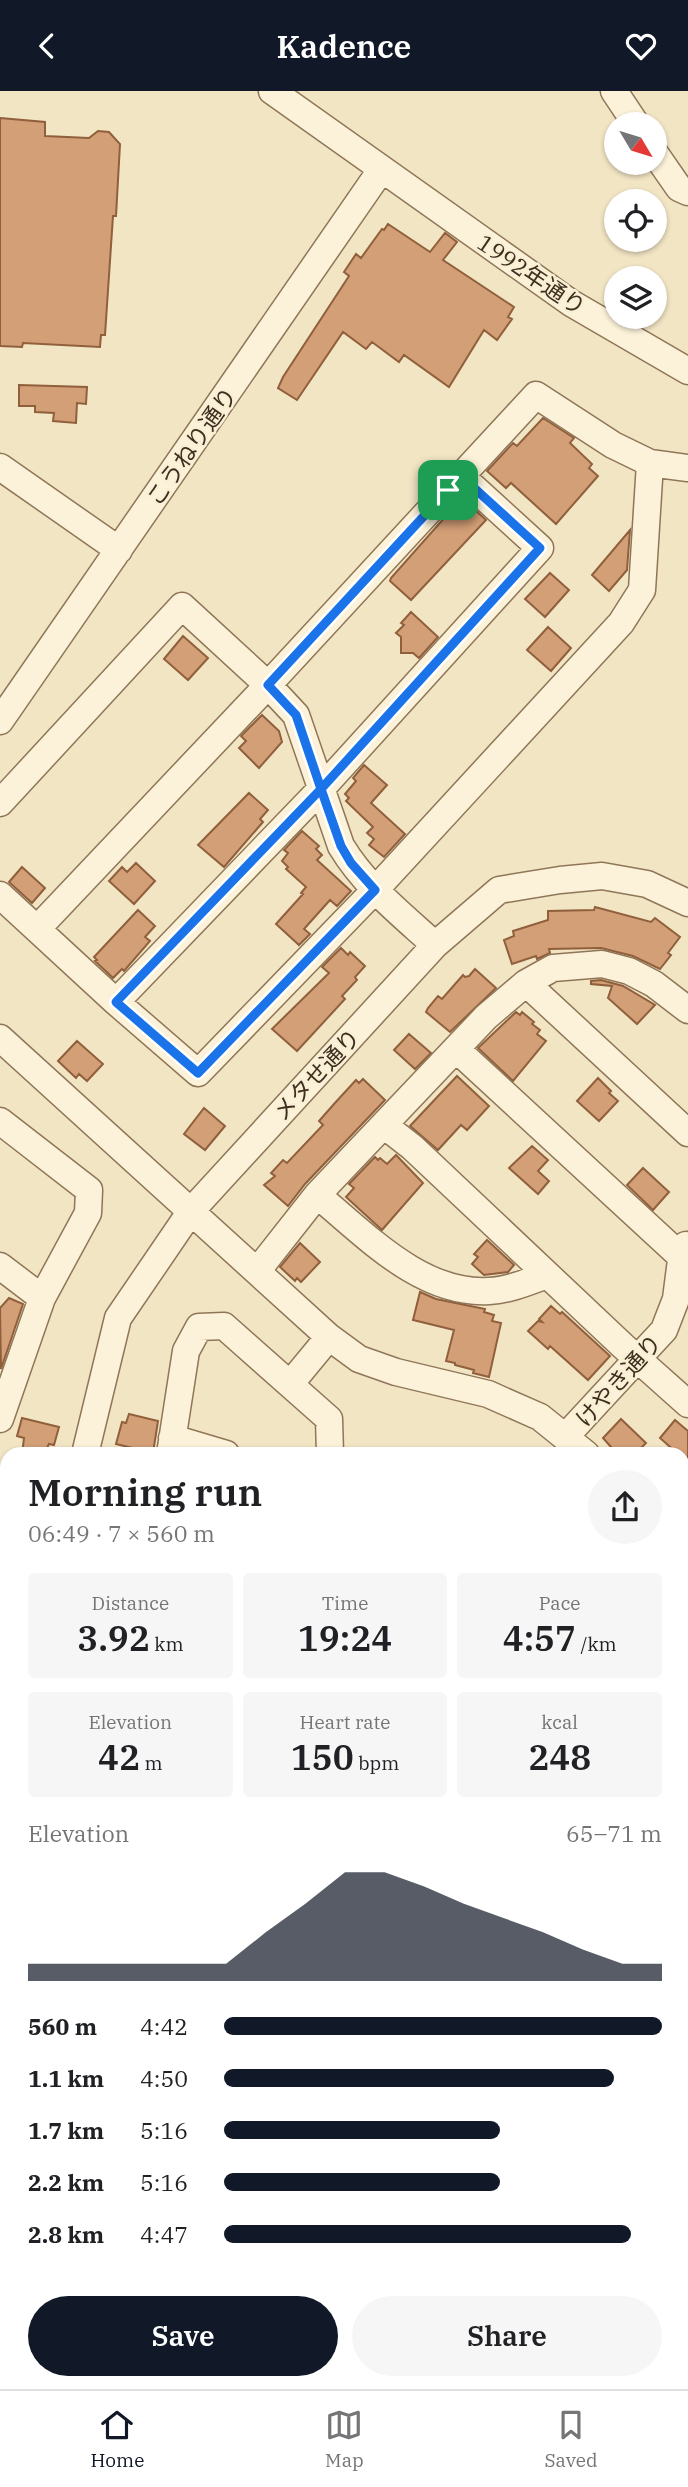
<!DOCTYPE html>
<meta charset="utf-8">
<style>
body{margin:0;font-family:"IBM Plex Serif","Noto Sans JP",serif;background:#f6f6f6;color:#202124;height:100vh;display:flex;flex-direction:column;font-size:26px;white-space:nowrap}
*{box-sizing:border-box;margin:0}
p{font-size:23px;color:#757577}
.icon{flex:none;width:38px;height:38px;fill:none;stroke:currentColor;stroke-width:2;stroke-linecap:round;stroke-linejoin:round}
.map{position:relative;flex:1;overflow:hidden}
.details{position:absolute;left:0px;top:1356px;width:690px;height:943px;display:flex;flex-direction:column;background:#fff;border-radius:21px 21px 0 0;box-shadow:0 2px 5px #0004}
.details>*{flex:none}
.needle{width:46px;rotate:128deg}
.tools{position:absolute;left:604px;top:21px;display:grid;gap:14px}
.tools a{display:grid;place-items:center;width:63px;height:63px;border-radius:50%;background:#fff;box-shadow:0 2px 5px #0004;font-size:35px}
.pin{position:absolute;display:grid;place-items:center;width:60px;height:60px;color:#fff;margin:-30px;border-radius:14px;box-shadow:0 4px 10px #0006}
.round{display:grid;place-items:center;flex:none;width:74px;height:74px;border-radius:37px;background:#f6f6f6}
.overview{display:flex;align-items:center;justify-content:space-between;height:119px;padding:0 28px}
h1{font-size:38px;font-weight:600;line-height:52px}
.stats{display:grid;grid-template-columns:repeat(3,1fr);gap:10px;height:119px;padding:7px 28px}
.stats div{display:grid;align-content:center;border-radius:7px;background:#f6f6f6;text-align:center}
.stats b{font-size:35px;font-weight:600}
.stats small{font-size:19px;font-weight:400}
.stats p{font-size:19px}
.chart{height:196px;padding:14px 28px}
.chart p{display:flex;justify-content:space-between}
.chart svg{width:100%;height:126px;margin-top:7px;fill:#111827;opacity:.7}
.primary-button{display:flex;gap:14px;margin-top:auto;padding:14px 28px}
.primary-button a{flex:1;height:80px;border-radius:42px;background:#111827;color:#fff;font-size:28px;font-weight:600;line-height:80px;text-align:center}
.primary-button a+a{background:#f6f6f6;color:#202124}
ul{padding:0 28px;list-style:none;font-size:23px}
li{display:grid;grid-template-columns:112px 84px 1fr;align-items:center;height:52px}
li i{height:18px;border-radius:9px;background:#111827}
header{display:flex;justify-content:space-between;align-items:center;height:91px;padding:0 28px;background:#111827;color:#fff;font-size:32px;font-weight:600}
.tab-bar{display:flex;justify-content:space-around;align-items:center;height:98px;border-top:2px solid #e0e0e0;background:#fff;font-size:19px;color:#757577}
.tab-bar a{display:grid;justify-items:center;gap:4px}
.tab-bar .current{color:#111827}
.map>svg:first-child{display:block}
</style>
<header><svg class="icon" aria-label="back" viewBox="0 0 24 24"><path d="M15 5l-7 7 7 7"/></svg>Kadence<svg class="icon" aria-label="heart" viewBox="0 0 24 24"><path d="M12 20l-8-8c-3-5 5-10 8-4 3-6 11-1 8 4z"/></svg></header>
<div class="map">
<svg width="688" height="2298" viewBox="0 0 688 2298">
<rect width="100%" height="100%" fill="#f2e5c4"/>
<path fill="#cad297" d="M0,2074L7,2080V2292H485L490,2298H0Z"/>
<path fill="#d39f77" stroke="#905f3c" stroke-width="2" d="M0,27L45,31V45L89,47L98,40L109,41L120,53L116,125H113L105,244H101L100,256L23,252L22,256L0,255Z
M388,133L430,161L445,142L457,151L443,169L514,216L508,226L512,228L497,249L484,239L449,296L404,264L399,271L372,251L366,258L343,241L297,309L278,297L283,286L349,185L344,181L356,163L361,167L382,138L384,139Z
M19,294L87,296L86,313L77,312L76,332L53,330L54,322L35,321V315H19Z
M543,327L574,347L570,352L592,373L589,377L598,385L556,433L511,392L506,397L487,380L513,352L517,355Z
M462,407L486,429L411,509L390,490L391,487Z
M630,439L627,479L609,500L592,484Z
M550,482L569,499L545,526L525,508Z
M411,521L438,546L419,567L413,562H401V546L396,542L404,534L401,532Z
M548,536L571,557L551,580L527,559Z
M183,545L208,567L188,589L164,568Z
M262,624L279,640L282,651L259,677L239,657L246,650L241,645Z
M364,674L387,694L371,712L405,743L384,766L369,754L374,748L367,742L373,736L346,710L349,707L345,703L356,690L353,687Z
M249,702L268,719L260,728L263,731L224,776L198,754Z
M302,740L319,755L316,758L322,764L317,769L351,800L337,815L330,809L304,838L310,843L299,854L276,833L303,803L301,802L306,796L286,778L288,776L282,770L288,762L284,759Z
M136,772L155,790L134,813L109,790L122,776L127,781Z
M22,776L45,797L32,812L9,791Z
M595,816L651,831L655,827L680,846L668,862L671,864L660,878L633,865L601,857L549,858L550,862L537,868L536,865L512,873L504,849L514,845L513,840L548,829V820L594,819Z
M138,819L155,835L145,846L150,850L124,880L122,878L113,887L95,870L97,869L94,866Z
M341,857L348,864L350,861L365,875L355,886L357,889L342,905L345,908L297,960L272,938L329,882L322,876Z
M475,878L496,897L450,941L426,921L428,917L438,905L442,908L463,884L465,886L469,885Z
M601,889L623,895L655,914L637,933L608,907L612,895L591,893V890Z
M516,921L520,924L522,921L534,931L532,933L540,939L537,943L546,950L513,990L478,957Z
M409,943L431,962L415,978L394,959Z
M77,950L103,973L87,990L79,983L76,987L58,970Z
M457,985L489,1015L467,1039L461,1034L438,1059L410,1035Z
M598,987L611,1000L609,1002L618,1010L599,1030L577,1010Z
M363,988L385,1009L305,1093L288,1115L264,1094L275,1085L271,1082L283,1069L287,1072L323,1034L319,1030L334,1013L356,989L359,992Z
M204,1017L225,1035L205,1059L184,1043Z
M532,1055L548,1069L538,1080L549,1090L538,1103L509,1077Z
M396,1064L423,1092L382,1139L346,1106L354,1097L349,1093L375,1066L378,1069L380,1067L387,1073Z
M643,1077L669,1101L653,1119L627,1094Z
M487,1149L514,1174L508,1181L484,1184L472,1173L478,1166L474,1163Z
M300,1152L320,1171L301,1191L297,1187L295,1190L280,1176Z
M420,1201L436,1208L485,1218L484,1221L494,1224L492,1230L501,1232L489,1286L473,1282L474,1279L455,1274V1272L446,1270L454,1239L413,1229Z
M9,1207L23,1213L1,1278L0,1217Z
M551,1215L560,1223L562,1221L610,1265L588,1289L550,1255L548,1258L528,1240L538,1230L542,1231L539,1228Z
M129,1323L158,1330L153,1362L116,1353L122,1331L126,1332Z
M22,1327L59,1336L54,1354L49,1353L44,1363H22L24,1347L17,1345Z
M621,1328L646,1352L635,1363H603L611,1356L603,1347Z
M675,1329L688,1340V1372L682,1367V1363H678L660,1347Z"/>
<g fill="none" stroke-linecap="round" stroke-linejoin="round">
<defs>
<path id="minor" d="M272,0L571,212L688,280
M614,0L636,33
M654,61L679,97L688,101
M0,376L119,459
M0,630L381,79
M0,712L182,515L268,594L296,624L341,755C365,795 402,824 435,854
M0,804L116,911L198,982L375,799L621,532L642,499L650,372
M37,838L268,594L536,304L613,354L650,372L688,377
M526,892L688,1042
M116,911L321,698L540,457L461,385
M0,947L329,1246L359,1268L396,1281L488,1303L540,1326L586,1363
M456,958L688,1172
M0,1030L89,1099L88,1122L42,1207L0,1328
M385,1035L412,1056L623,1255L688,1313
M317,1104C366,1144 421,1204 489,1200C509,1199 528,1191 547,1184
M0,1175L42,1207
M258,1179L317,1104L486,926L526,892L553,877L602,873L629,880L654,893L688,919
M291,1292L329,1246
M566,1345L664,1239L676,1208L681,1169L686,1154
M172,1347L226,1363
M85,1363L118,1227L191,1120L435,854L499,799L560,789L602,785L647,793L688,812
M170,1363L186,1260L199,1236L224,1235L329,1328L330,1363
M0,1419L7,1420
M682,1452L688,1457
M682,1610L688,1614
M682,1667L688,1662
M682,1769L688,1763
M682,2146L688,2151"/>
</defs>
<use href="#minor" stroke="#8f7658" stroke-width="29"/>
<use href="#minor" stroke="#fcf2d9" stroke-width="26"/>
</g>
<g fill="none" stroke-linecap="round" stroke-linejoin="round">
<defs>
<path id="route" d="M448,399L268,594L296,624L321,698L116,911L198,982L375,799L351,772L341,755L321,698L540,457L461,385L448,399"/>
</defs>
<use href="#route" stroke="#fff" stroke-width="14"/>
<use href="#route" stroke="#1a73e8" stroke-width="9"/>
</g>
<g text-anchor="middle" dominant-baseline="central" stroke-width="5" stroke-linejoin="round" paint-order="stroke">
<g font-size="23" fill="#3d2e1e" stroke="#f9efd5">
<text transform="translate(532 183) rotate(34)">1992年通り</text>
<text transform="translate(191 355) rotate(-55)">こうねり通り</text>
<text transform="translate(316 983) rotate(-47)">メタせ通り</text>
<text transform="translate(618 1289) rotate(-48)">けやき通り</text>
</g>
</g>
</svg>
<div class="tools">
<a><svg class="needle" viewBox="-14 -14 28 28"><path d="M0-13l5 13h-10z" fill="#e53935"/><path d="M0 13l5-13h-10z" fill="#757577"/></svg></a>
<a><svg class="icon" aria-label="locate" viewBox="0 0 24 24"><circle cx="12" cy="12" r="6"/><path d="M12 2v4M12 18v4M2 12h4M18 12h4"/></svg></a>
<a><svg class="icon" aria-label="layers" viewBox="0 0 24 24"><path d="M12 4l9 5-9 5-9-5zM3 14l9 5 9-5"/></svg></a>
</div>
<div class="pin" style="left:448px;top:399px;background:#1e9e55"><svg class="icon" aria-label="arrive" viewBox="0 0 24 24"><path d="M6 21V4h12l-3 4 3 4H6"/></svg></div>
<section class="details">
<div class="overview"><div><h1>Morning run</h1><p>06:49 · 7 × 560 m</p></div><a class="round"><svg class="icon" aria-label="share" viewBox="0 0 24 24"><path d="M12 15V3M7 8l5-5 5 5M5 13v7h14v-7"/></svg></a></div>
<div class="stats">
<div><p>Distance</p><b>3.92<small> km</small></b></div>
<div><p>Time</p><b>19:24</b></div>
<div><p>Pace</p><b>4:57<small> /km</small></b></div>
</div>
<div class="stats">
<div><p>Elevation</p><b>42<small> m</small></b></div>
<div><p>Heart rate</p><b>150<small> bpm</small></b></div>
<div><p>kcal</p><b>248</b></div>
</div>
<div class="chart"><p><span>Elevation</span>65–71 m</p>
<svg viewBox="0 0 160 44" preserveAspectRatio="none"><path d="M0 44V38L10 38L20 38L30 38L40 38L50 38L60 27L70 17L80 6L90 6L100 11L110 17L120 22L130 27L140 33L150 38L160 38V44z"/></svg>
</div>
<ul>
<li><b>560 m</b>4:42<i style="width:100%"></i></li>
<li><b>1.1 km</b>4:50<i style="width:89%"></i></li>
<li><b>1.7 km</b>5:16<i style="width:63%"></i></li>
<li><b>2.2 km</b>5:16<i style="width:63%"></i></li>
<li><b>2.8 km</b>4:47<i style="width:93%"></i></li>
</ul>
<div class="primary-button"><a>Save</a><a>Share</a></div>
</section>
</div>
<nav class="tab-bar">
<a class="current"><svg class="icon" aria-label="home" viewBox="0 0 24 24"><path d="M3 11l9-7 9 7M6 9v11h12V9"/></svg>Home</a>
<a><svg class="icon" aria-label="map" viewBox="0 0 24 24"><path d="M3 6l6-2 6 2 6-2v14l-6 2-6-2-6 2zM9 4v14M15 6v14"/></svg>Map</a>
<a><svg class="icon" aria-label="saved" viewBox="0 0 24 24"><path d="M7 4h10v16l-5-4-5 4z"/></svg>Saved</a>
</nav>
